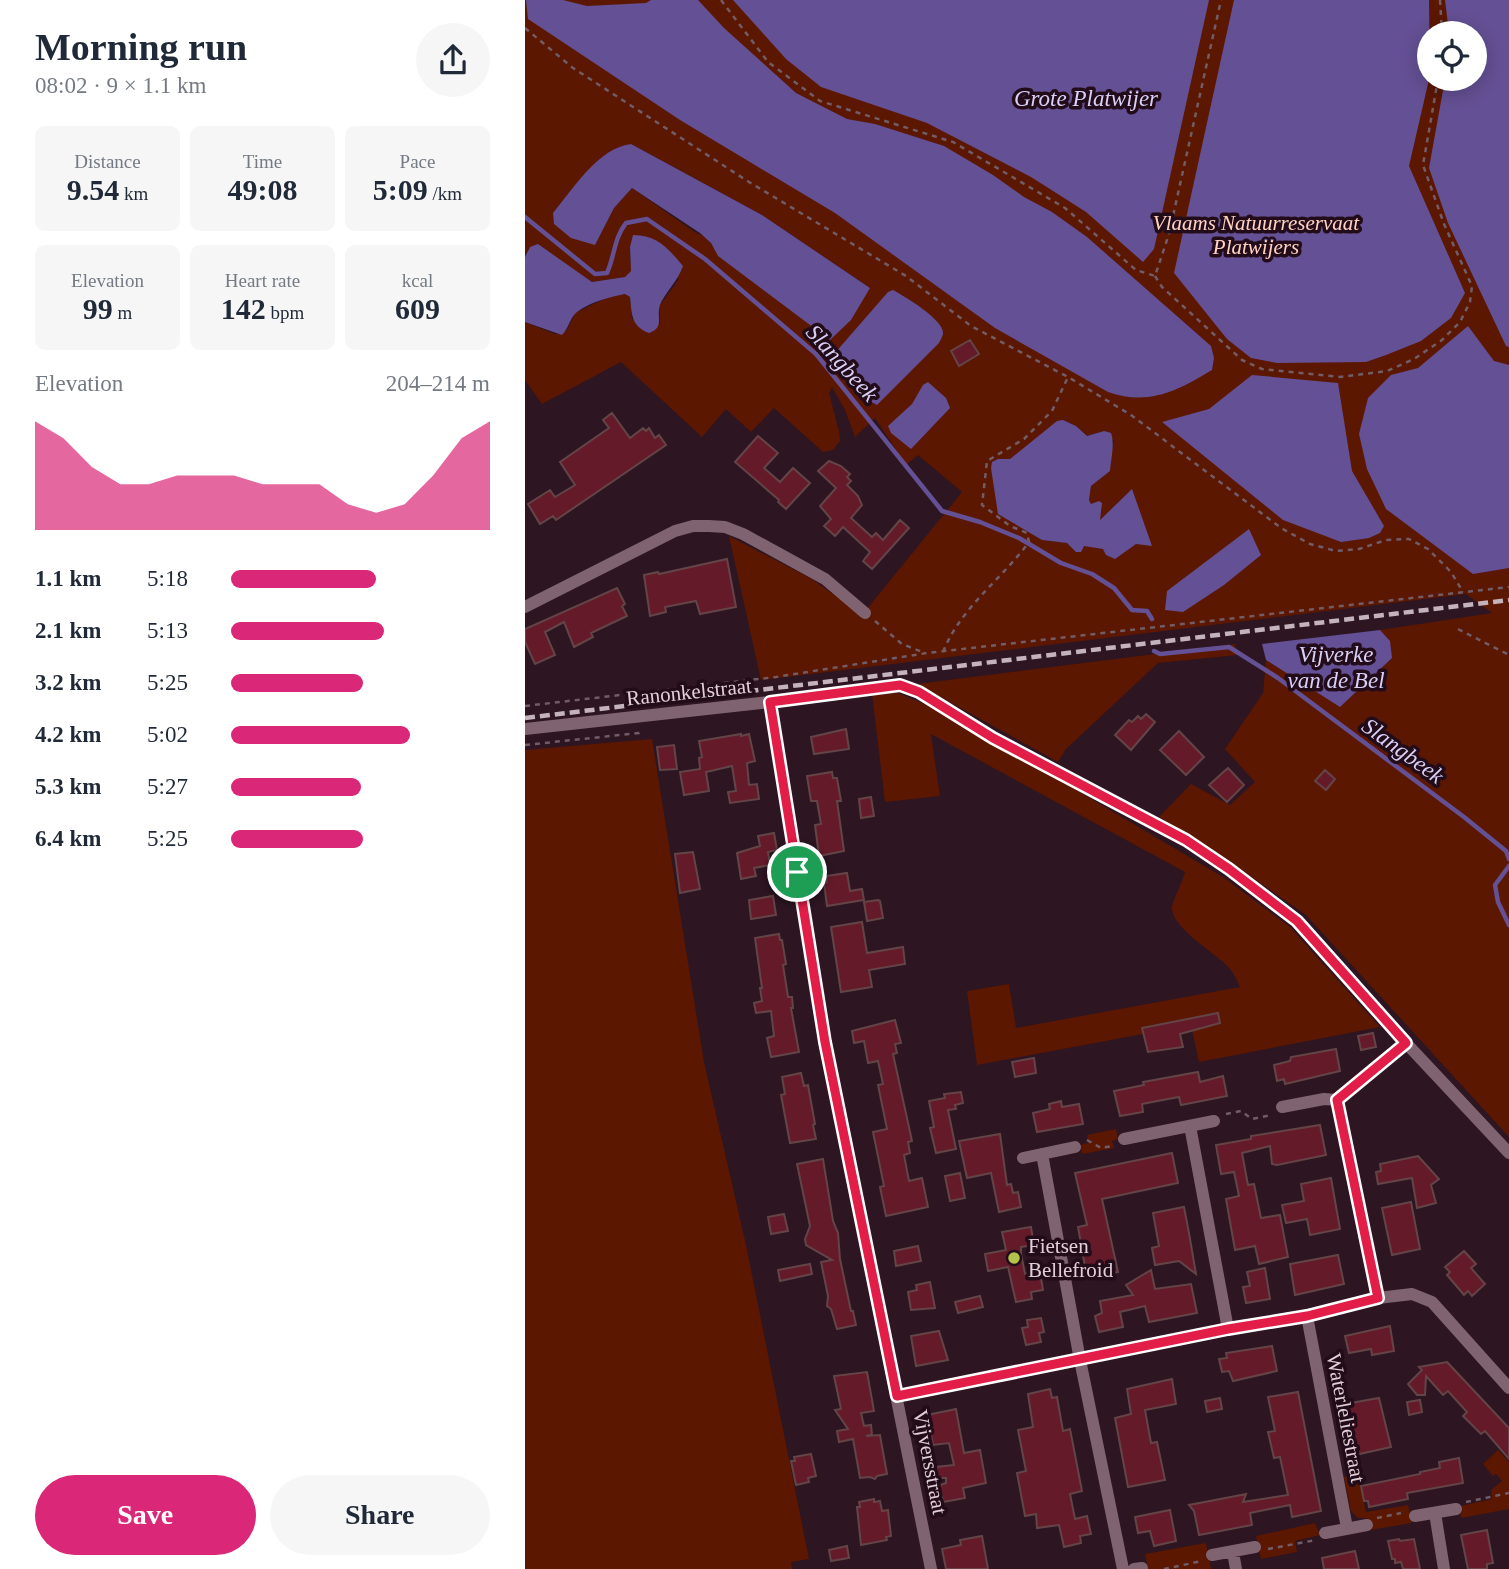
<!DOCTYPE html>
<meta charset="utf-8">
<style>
body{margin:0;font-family:"Times New Roman",serif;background:#f6f6f7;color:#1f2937;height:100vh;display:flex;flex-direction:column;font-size:26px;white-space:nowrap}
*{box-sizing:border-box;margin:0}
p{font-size:23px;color:#747a83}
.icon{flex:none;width:38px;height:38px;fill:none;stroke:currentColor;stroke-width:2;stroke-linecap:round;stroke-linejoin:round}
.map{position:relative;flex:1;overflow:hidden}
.drawer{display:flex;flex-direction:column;background:#fff;width:525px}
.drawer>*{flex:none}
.fabs{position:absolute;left:892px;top:21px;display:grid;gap:14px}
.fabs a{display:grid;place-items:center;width:70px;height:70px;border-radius:50%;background:#fff;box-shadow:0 4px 18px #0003;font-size:35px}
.pin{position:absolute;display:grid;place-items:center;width:60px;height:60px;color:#fff;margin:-30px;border:4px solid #fff;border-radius:50%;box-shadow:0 2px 7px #0007}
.round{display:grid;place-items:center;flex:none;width:74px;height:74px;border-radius:37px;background:#f6f6f7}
.summary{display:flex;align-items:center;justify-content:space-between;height:119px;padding:0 35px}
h1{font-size:38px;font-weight:700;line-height:52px}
.figures{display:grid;grid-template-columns:repeat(3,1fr);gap:10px;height:119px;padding:7px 35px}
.figures div{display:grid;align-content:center;border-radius:10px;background:#f6f6f7;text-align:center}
.figures b{font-size:30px;font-weight:700}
.figures small{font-size:19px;font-weight:400}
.figures p{font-size:19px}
.chart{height:196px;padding:14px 35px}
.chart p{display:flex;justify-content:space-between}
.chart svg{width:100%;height:126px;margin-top:7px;fill:#db2777;opacity:.7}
.cta{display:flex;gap:14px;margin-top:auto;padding:14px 35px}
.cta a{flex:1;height:80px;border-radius:42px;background:#db2777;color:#fff;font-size:28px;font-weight:700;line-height:80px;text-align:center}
.cta a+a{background:#f6f6f7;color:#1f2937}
ul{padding:0 35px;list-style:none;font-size:23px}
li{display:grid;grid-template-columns:112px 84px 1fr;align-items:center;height:52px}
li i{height:18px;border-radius:9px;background:#db2777}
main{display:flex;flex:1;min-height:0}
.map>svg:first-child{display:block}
</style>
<main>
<section class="drawer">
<div class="summary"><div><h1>Morning run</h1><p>08:02 · 9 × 1.1 km</p></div><a class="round"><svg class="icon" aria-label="share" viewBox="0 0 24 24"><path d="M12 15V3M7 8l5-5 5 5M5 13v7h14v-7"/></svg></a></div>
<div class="figures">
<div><p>Distance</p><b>9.54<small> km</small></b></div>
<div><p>Time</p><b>49:08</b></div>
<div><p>Pace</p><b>5:09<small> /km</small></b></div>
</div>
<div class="figures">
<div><p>Elevation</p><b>99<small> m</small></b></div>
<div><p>Heart rate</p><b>142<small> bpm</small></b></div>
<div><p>kcal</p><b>609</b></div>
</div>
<div class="chart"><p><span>Elevation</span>204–214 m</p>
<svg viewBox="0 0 160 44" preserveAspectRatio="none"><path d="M0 44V6L10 12L20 22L30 28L40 28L50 25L60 25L70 25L80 28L90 28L100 28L110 35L120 38L130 35L140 25L150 12L160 6V44z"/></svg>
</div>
<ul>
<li><b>1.1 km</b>5:18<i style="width:56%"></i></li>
<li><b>2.1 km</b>5:13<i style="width:59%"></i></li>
<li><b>3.2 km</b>5:25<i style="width:51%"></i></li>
<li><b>4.2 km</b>5:02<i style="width:69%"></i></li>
<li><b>5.3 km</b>5:27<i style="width:50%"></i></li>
<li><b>6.4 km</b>5:25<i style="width:51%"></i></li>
</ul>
<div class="cta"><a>Save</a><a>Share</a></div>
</section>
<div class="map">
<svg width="984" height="1569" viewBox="0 0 984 1569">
<rect width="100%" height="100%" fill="#2d1522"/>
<path fill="#5b1700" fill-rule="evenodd" d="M0,0H984V1137L781,915L711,866L634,817L666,784L705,805L730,782L700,749L738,693L741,660L815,706L867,658L855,630L967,613L941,594L236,680L204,536L287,579L337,615L437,492L393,455L381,465L350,418L330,437L320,410L307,387L304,393L314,431L315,441L308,450L298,452L249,408L226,432L201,409L177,437L96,362L17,404L0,380V322L30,334L42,330L50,313L83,297L100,294L105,297L107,319L135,324V305L154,279L105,247L106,271L100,277L67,282L5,247L0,257ZM905,33H950V79H905ZM106,144L237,215L345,288L305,339L193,256C188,246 182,235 171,233L107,188L89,208L70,245ZM538,420L551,426L562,436L579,431L589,441L586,451L585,471L566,486L564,500L575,520L606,490L618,544H611L598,551L563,545L547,546L542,543L517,540L466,468L468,462L485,459Z
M710,644L712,655L633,663L541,749L533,762L392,684Z
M373,693L421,713L698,877L765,927L855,1027L674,1062L666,1025L452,1065L442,991L484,984L491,1028L715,987C712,981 709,973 704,968C691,953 648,929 647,909C647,901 658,881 660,872L406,734L415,796L360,802L347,694Z
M127,739L179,1062L221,1245L284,1559L266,1562L267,1569H0V750Z
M591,1129L593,1139L587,1141L589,1148L557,1154L555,1145L563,1143L562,1135Z
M973,1450L984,1462V1509L936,1518L935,1506L967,1499L966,1490L977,1481L971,1474L968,1476L958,1464Z
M833,1475L841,1512L883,1505L887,1523L845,1530L842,1518H833L826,1511L819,1477Z
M790,1523L795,1535L770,1541L772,1552L736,1559L731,1536Z
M681,1543L686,1569H623L620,1554Z"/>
<path fill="#645094" d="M1,0H38L62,6L121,3L126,0H173L199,28L271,93L322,119L350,124L419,146L468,175L499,197L527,212L562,237L686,346L689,358L687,370C652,391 624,406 583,392L470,328L310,213L155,120L3,19Z
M208,0H684L629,249L618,262L561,212L506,177L402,123L296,87L261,59Z
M709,0H904L905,75L884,166L940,293L926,318L896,341L861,355L841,362L752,363L726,358L702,339L649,273Z
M920,0H984V347L981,346L923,223L904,168L920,79H950V33H924Z
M106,144L237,215L345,288L326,320L305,340L193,256L186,243L175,233L107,188L89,208L70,245L46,238L29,224L28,213C48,189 73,148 106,144Z
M108,235C132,235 143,248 158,266C153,281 139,294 135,305C131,318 140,327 124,333C106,326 107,315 105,297L100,294C84,297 65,302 52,312C45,317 44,328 37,335L0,322V257L5,247L13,244L67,282L100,277L106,271L105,247Z
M368,290C379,296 420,320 418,334C418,335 414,344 413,344L352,405L341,399L309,354L363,292Z
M943,326L969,361L984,365V568L948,574L861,509L842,469L834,434L843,398L866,375L893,368Z
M727,375L813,383L827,471L859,526L855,533L844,538L816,542L758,520L637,422L684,409Z
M403,382L421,398L425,408L386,449L366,433L363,426L387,404L398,385Z
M538,420L551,426L562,436L579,431L586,433C590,444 586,458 585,471L566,486L564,500L566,504L574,501L577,503L575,520L607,489L627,546L611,544L590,559L581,555L578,549L559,546L556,552H551L542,543L517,540L473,514L466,468L467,462L473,459H485L532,421Z
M724,529L736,555L699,585L658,612L640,610L642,591Z
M855,630L865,641L867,658L815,707L741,660L737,644Z"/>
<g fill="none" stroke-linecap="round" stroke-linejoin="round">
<path stroke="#645094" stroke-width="4.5" d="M0,217L70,274L82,273C90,255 89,238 101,223L122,219L180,259L291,354L417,511L455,522L494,538L536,563L567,574L589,588L607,610L622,611L627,619
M629,651L635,654L704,647L753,678L939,817L981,851L984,859
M984,866L970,885L973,902L984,925"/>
</g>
<path fill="#651a2a" stroke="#634447" stroke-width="2" d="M445,340L454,354L434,366L426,351Z
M87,413L105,438L118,428L121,431L124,428L130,438L134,435L141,445L31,520L28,516L15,524L3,504L25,490L30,497L50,485L35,462L84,428L78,420Z
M233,436L253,453L239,468L255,482L268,468L285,483L261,509L253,502L254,500L210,462Z
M304,461L316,466L325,474L322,477L326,481L322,485L333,496L337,505L326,518L347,537L351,533L358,540L375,520L384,528L347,569L338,561L345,552L318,527L310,536L299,526L306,519L295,506L311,488L293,471Z
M202,559L211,607L175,614L171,601L140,607L141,612L125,616L119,575L133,572L134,574Z
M92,588L100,604L97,606L102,616L66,633L68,637L49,647L39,622L20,632L30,655L10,664L0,642V629Z
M621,714L630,722L606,750L590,735L604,720L607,722L613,716L616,719Z
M321,729L324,749L289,754L286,737Z
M654,731L679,757L661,775L635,750Z
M216,734V736L224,734L230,761L222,763L224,785L232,784L234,799L205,803L203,792L211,791L207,766L181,772L184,791L159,795L155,772L175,769L174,758L177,757L174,741Z
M149,745L152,769L135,770L132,747Z
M703,768L719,785L702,802L684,785Z
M800,770L810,779L801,790L790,781Z
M307,772L308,778H312L316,801H312L319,851L294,856L290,825L296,824L292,801H286L282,776Z
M346,797L349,816L336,818L334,799Z
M249,833L252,850L243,852L245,865L229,868L231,876L216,879L212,853L235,846L233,836Z
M168,852L175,889L155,893L150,854Z
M322,873L325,891L337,889L339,900L302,906L299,883L302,882L301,876Z
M248,896L251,915L226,919L224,900Z
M353,900L355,901L358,918L342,921L339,902Z
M337,922L342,953L378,947L380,964L344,970L347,987L316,992L306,927Z
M254,934L255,940H257L261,964L258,965L263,997H267L268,1008H266L274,1052L246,1057L242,1038L249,1036L246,1011L231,1013L229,1003L237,1001L235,988H237L230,938Z
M693,1013L695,1023L655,1034L658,1047L623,1052L617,1028Z
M370,1020L376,1043L370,1044L372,1053L368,1054L387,1141L383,1142L385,1153L379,1155L384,1181L397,1178L403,1207L361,1216L355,1187L359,1186L348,1132L362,1129L353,1085L358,1084L353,1061L343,1063L339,1041L329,1043L327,1031Z
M848,1033L851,1047L836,1050L833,1036Z
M811,1049L815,1071L760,1084L759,1079L752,1081L749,1065L765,1061L766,1057Z
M509,1058L511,1073L490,1077L487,1062Z
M673,1072L675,1082L698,1076L702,1096L656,1105L654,1097L643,1099L617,1104L618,1112L595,1116L589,1091L619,1085L618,1082Z
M276,1073L279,1086L283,1085L290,1124L288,1125L291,1139L265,1143L256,1095L260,1094L257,1077Z
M436,1092L438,1103L430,1105L431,1109L423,1110L431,1149L411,1153L405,1128L409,1127L404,1101L420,1098L419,1094Z
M536,1101L537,1107L554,1104L558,1124L512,1132L508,1113L525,1109L524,1104Z
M795,1125L801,1155L752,1165L747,1164L745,1146L717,1153L723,1185L729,1184L736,1218L755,1215L763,1257L734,1264L730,1246L710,1250L701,1199L714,1196L709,1172L696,1174L691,1145L726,1139V1136Z
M475,1134L482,1185L486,1184L488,1193L493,1192L496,1207L474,1212L466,1173L442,1178L434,1141Z
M647,1153L653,1183L577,1199L593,1272L562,1278L553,1227L562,1225L550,1173Z
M893,1156L914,1179L906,1185L911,1203L892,1208L887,1178L853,1184L851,1172L856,1171L855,1164Z
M298,1159L308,1221L313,1233L315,1259L326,1311H328L331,1325L312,1329L306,1309L302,1306L303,1296L296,1262L307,1260L281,1245L280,1239L285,1226L272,1164Z
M435,1173L440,1198L425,1201L420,1176Z
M806,1178L815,1229L785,1235L782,1219L761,1223L757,1205L779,1201L776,1184Z
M886,1202L895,1249L867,1255L857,1208Z
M659,1207L664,1233L671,1274L654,1261L630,1265L627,1248L634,1246L628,1213Z
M259,1214L263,1231L246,1234L243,1217Z
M506,1227L509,1245L496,1247V1254L500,1274L515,1272L518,1290L506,1292L507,1299L491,1302L483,1267L463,1271L460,1254L481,1250L477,1232Z
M393,1246L396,1261L371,1266L369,1251Z
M939,1251L951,1264L946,1268L960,1284L947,1296L943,1291L939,1295L922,1275L925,1272L920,1267Z
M813,1255L819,1284L770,1295L765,1264Z
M285,1264L287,1274L255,1281L253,1270Z
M740,1268L745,1299L721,1303L718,1287L725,1286L722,1272Z
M626,1270L630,1289L666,1284L672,1313L624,1322L620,1306L595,1312L598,1327L574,1332L570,1316L577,1313L575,1301L608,1295L601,1285Z
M405,1282L410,1308L386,1310L383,1292L392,1290L391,1285Z
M455,1296L458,1307L433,1313L430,1302Z
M516,1318L519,1332L514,1333L516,1342L501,1345L497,1328L503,1327L502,1320Z
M865,1326L869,1351L847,1355L846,1349L824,1353L820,1336Z
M414,1331L423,1360L391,1366L386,1336Z
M747,1346L752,1371L708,1381L704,1371L697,1372L694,1359L702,1358L701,1353Z
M922,1362L984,1428V1459L960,1431L956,1434L938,1416L942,1412L923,1391L918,1395L901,1376L900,1395H892L883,1384L897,1370L894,1367Z
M342,1372L349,1411L336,1413L339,1426L346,1425L347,1435L341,1436L355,1435L362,1474L352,1476L350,1479L345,1477L335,1478L328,1439L314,1442L312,1431L323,1429L310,1410L316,1409L309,1376Z
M647,1379L651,1404L620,1410L626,1443L632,1442L640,1480L603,1487L590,1418L606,1414L602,1389Z
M525,1389L527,1398L532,1397L538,1431L545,1429L557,1491L545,1494L550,1519L562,1516L566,1534L555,1536L556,1543L539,1547L534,1525L512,1528L511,1514L500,1516L492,1473L501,1471L493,1430L508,1427L503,1394Z
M773,1392L796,1511L767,1517L765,1505L725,1513L727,1525L674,1535L669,1511L664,1505L721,1494L718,1502L763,1495L755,1457L749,1458L743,1432L750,1431L743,1397Z
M695,1398L697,1409L682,1412L680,1401Z
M854,1398L866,1447L830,1455L820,1404Z
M895,1400L897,1412L884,1415L882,1402Z
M431,1409L439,1453L455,1450L461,1483L438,1488L440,1498L418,1502L415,1485L421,1483V1478H413L411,1467L429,1465L424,1443L408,1445L402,1415Z
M286,1454L291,1476L283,1478L284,1482L271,1485L266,1461H270L269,1457Z
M934,1458L938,1483L882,1493L883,1499L844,1507L843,1501H839L836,1486L895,1474V1472L915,1468L914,1462Z
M349,1499V1502L355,1501L357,1511L363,1510L366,1536L361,1537L362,1540L336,1545L332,1507H335L334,1502Z
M645,1510L651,1541L629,1546L625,1531L613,1533L610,1517Z
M962,1530L968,1563L962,1564V1569H943L936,1535Z
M457,1536L463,1569H421L417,1549L436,1545L435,1540Z
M874,1539L875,1541L889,1539L895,1569H878L876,1562L870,1563V1559H867L863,1541Z
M322,1546L324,1558L306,1561L304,1550Z
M830,1551L834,1569H799L797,1558Z"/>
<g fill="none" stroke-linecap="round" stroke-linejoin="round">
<path stroke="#725c67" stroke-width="2.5" stroke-dasharray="5 5" stroke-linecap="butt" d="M196,0L243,62L295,101L428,142L540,208L611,270L630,276L644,234L696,0
M915,0L917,33
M0,28L48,68L224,182L381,276L446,326L543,377L606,415L756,528L785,544L811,551L834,549L861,540L884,539L903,549L926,572L938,592
M630,276L637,287L717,360L737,369L815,377L862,371L889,359L917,340L935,322L945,302L947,286L919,224L898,165L913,79
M350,621L377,644L400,653
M933,629L984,655
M418,652C436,607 476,580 504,542L502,533L485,526L457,505L462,461L499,439L527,411L543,377
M0,706L251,677L402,653L984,587
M0,745L114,733L118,730
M701,1114L716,1111L727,1119L746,1115
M562,1140L576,1148L587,1146
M941,1502L984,1493
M852,1518L876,1513
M743,1549L791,1540
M639,1569L677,1561"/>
<path stroke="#806371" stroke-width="12" d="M0,607L150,531L168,526H184L200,527L218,534L300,579L340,613
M245,702L300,1042L406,1569
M0,729L245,702L375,685L394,692L468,738L661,840L704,869L772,921L881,1043L984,1153
M812,1100L853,1298
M757,1107L799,1099L812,1100L881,1043
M665,1126L703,1329
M599,1139L689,1121
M517,1154L555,1360L598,1569
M498,1158L550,1147
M782,1316L822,1528
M372,1396L703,1329L782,1316L853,1298L887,1294L907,1302L984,1388
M910,1513L919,1569
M890,1516L931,1509
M800,1533L842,1525
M708,1552L711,1569
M687,1555L730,1547
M609,1569L617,1568"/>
<path stroke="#c5b3bc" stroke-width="4.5" stroke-dasharray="10 5" stroke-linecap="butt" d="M0,718L984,600"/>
</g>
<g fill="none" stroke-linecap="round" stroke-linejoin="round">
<defs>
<path id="route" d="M375,685L394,692L468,738L661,840L704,869L772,921L881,1043L812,1100L853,1298L782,1316L703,1329L372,1396L300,1042L245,702Z"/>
</defs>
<use href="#route" stroke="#fff" stroke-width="14"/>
<use href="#route" stroke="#e11d48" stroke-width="9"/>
</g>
<circle fill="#b3c24b" stroke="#230c19" stroke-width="2.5" cx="489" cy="1258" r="7"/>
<g text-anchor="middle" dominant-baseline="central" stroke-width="7" stroke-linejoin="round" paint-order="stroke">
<g font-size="21" font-style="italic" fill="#ffd2c4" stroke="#230c19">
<text x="731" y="223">Vlaams Natuurreservaat<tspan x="731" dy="24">Platwijers</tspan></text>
</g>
<g font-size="21" fill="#e0cfd7" stroke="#230c19">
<text transform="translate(164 692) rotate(-6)">Ranonkelstraat</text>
<text transform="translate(821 1418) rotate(79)">Waterleliestraat</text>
<text transform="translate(405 1462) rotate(79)">Vijversstraat</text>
</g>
<g font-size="21" fill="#e0cfd7" stroke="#230c19" text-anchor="start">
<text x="503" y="1246">Fietsen<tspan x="503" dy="24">Bellefroid</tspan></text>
</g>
<g font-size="23" font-style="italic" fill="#d8d0f7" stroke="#230c19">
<text x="561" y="98">Grote Platwijer</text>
<text transform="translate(317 363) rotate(48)">Slangbeek</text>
<text x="811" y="654">Vijverke<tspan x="811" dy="26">van de Bel</tspan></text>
<text transform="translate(878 751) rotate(36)">Slangbeek</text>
</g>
</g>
</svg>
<div class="fabs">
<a><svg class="icon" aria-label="locate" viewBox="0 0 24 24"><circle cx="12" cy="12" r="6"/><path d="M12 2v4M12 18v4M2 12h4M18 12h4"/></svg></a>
</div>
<div class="pin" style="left:272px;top:872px;background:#1e9e55"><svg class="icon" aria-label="arrive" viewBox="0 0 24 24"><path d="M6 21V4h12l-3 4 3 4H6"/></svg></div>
</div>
</main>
